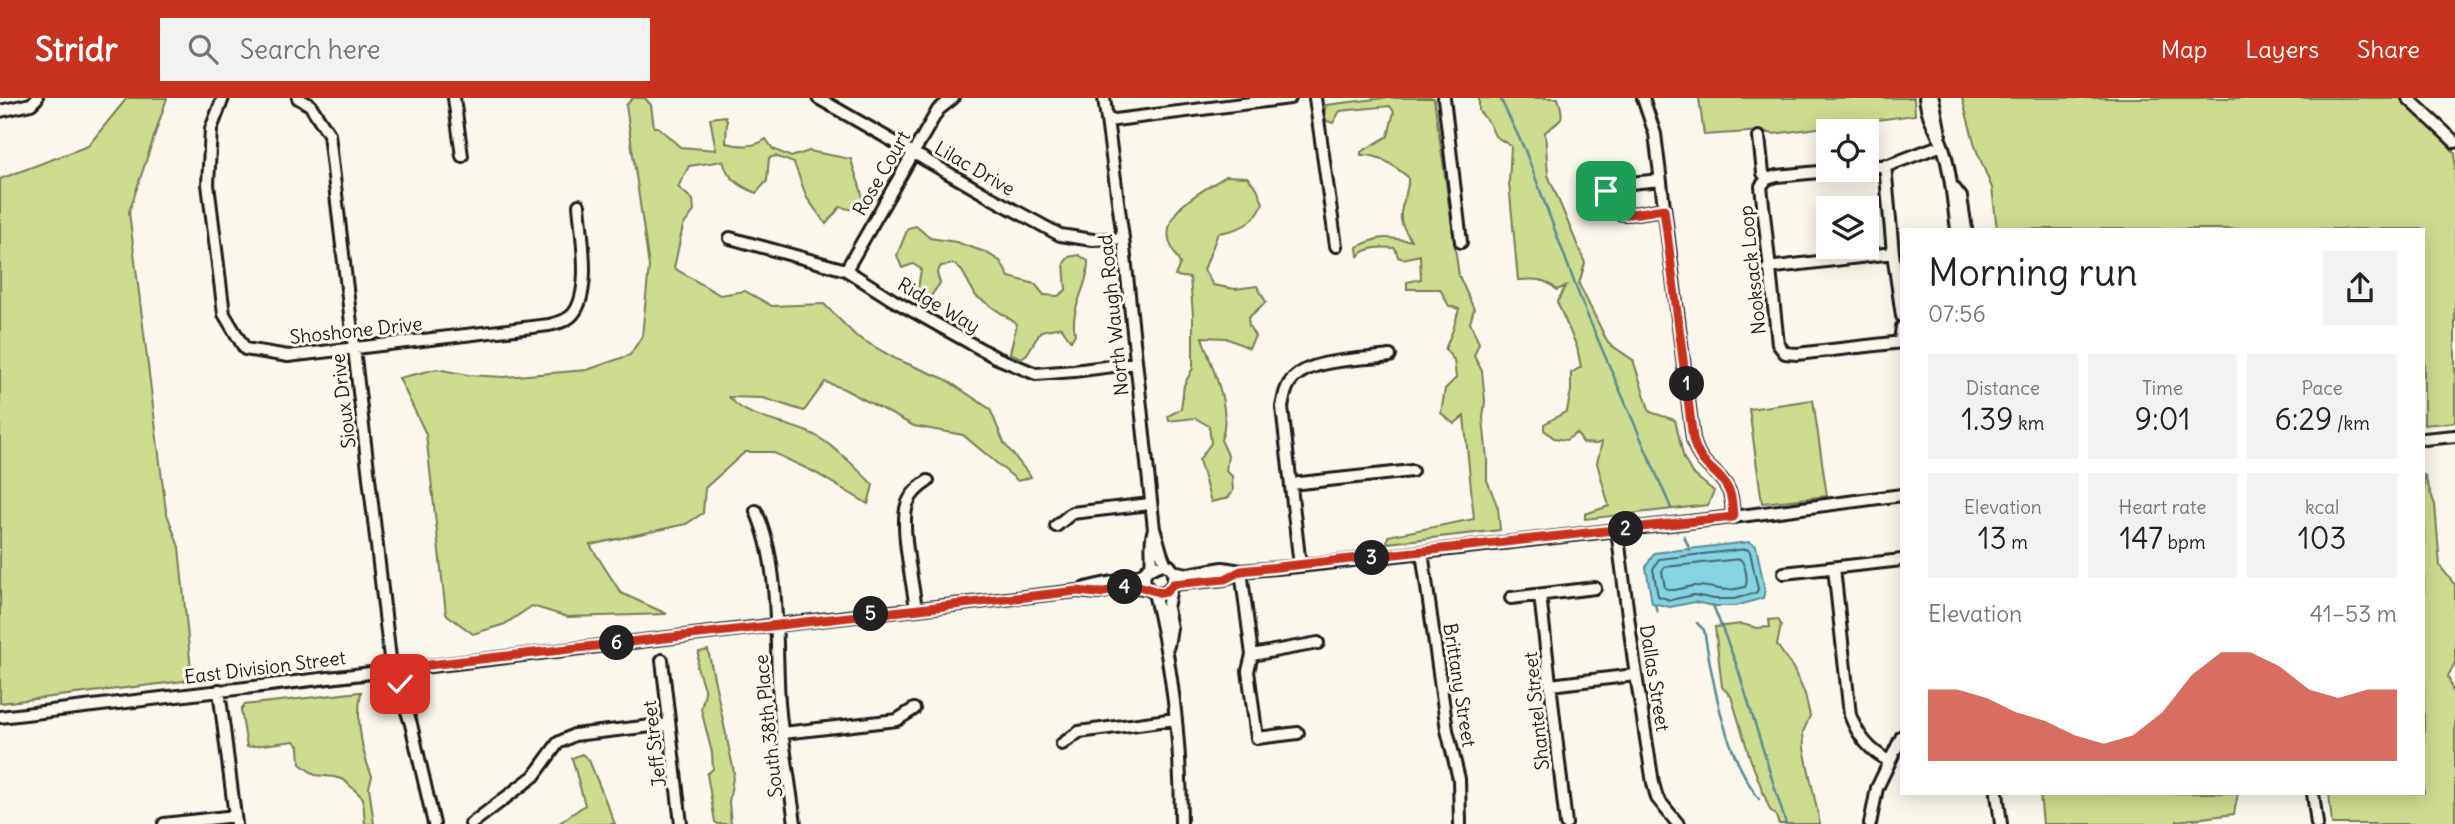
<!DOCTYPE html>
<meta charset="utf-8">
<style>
body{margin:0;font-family:Delius,sans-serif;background:#f2f2f2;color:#222;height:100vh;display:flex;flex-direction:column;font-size:26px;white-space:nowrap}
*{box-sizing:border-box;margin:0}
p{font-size:23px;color:#767676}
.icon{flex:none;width:38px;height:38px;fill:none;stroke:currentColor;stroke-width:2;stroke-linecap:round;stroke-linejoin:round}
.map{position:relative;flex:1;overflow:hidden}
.sheet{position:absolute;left:1900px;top:130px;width:525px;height:567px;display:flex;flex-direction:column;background:#fff;border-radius:0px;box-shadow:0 4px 18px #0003}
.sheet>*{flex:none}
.controls{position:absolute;left:1816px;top:21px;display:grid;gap:14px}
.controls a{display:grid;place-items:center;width:63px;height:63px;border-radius:0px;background:#fff;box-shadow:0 4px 18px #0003;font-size:35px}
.pin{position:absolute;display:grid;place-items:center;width:60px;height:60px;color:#fff;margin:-30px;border-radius:14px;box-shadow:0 4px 10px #0006}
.km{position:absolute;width:35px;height:35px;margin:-18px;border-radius:50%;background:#222;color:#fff;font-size:19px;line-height:35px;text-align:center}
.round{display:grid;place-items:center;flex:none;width:74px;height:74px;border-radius:0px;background:#f2f2f2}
.summary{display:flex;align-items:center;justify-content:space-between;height:119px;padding:0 28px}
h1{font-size:38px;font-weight:600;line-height:52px}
.stats{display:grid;grid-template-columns:repeat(3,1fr);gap:10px;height:119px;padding:7px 28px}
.stats div{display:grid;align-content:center;border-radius:0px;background:#f2f2f2;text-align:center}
.stats b{font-size:30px;font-weight:600}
.stats small{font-size:19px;font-weight:400}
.stats p{font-size:19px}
.chart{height:196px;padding:14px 28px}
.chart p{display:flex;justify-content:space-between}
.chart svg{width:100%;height:126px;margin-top:7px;fill:#c8321e;opacity:.7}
header{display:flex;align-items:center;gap:42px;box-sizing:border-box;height:98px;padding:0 35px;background:#c8321e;color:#fff}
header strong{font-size:33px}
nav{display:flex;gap:38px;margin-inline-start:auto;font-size:24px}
.search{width:490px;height:63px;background:#f2f2f2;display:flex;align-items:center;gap:18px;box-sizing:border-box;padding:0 24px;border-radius:0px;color:#767676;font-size:26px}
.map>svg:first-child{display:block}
</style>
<header>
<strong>Stridr</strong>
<div class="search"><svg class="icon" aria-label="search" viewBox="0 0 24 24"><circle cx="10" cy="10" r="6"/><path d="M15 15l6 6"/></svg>Search here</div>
<nav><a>Map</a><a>Layers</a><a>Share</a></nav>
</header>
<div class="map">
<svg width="2455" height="726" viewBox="0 0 2455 726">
<rect width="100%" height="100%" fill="#fbf7ec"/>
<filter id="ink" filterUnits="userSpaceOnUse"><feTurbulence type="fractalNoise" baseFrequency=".0143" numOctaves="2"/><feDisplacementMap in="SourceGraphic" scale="14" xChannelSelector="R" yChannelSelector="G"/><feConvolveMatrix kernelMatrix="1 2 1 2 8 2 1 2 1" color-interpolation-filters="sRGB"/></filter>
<g filter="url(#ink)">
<path fill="#cedc90" stroke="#757c56" stroke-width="2" d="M127,0H167L129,114L166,413L179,449L192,582L0,605V81L88,48Z
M633,0H645L651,7L654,29H658L680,49L716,52L710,20L725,18L727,23L726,45C739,48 754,50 766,41L773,51L791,59L809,53L851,61C855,79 865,93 862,111L859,113L840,109L826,126L807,100L794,65L775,58L769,60L767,83L756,95C740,88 728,81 723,63L689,68L678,89L693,102L694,113L683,128L674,170L720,197L745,193L772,208L824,206L856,238L896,261L945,281L990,311L1004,345L1031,379L1018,383L963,337L914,328L842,290L825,284L804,313L763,300L729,299C749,324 791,323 818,339C839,352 856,369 873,387L868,406L814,374L772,354H745L705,390L703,415L686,426L590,447L621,495L667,516L568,519L532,508L505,526L473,536L446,516L426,336L399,280L437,271L468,277L504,279L587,272L630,257L642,238L649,169L626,7Z
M1384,0H1434L1459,178L1474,211L1470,225L1479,245L1474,258L1482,273L1485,303L1483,320L1487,362V382L1498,410L1500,432L1387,445L1388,438L1474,421L1464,318L1454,326L1441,315L1445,291L1456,280L1454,262L1445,251L1453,232L1459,211L1449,208L1440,191H1407V184L1421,181L1420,157L1403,161L1398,159L1395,150C1381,149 1369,148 1358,158L1357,149C1366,145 1377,139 1387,140C1395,140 1402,143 1411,142C1408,137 1404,131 1402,126C1397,110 1410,95 1408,79C1394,68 1380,56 1361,57V54L1388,38L1394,14L1390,8L1340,13L1333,25L1327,23L1324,17L1326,7Z
M1479,0H1558C1565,21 1563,22 1545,34L1548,77L1585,165L1579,186L1608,245L1633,262L1650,314L1675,322L1684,361L1692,375L1714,393L1708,407L1585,421V416L1609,408L1597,365L1602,344L1596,346L1583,345L1577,335L1566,342L1554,340L1544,332V326L1567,313L1571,293V275L1581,269L1577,249L1557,204L1566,188L1557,192C1545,180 1535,181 1518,182L1509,85L1511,48L1495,38L1489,25L1479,13Z
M1699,0H1914L1915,17L1773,36L1763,33L1704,37Z
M1962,0H2402L2413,8L2455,55V324L2424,327V131H1997L1992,90L1976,51Z
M1226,78L1247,79L1257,90L1263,105C1255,126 1239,132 1218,135L1204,172L1213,187L1235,191L1257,188L1266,204L1248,220L1249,228L1255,238L1249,250L1226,240L1202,239C1212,271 1233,310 1221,342L1228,357L1226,373L1232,378L1233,393L1228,400L1211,404L1199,362L1211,345L1209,328L1195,320L1169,323L1168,318L1181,311L1184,287L1193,270V217L1190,180L1175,178L1180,166C1177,159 1170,149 1169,141C1163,110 1205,92 1226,78Z
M916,128L930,140L956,144L985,154L1000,163L1009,179L1035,186L1044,197L1058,198L1066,192L1064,165L1069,159L1079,157L1088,163C1089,189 1069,210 1075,236L1071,243L1061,229L1041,233L1027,256L1021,260L1010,255L1017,226L976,198L962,173L954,166L941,168L937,175L940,185L924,208L916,204L921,171L913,166L902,170L897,157L908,130Z
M1813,302L1827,398L1762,405L1749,311Z
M2424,376L2435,407L2440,468L2455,487V565L2448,578L2455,601V726H2332L2329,695H2424Z
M1778,521L1781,527L1777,547L1793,570L1805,596L1810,618L1803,634L1804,650L1820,726H1779L1775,716L1770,712L1750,660L1731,598L1722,589L1715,529L1742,526L1757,530L1770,529L1769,522Z
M708,552L734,674L729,704L731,726H718L715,724L707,676L713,671L712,655L701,611L705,594L697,569L699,554Z
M361,594C356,621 361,653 372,678L369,689L374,726H365L363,700L344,682L334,679L315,677L300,666L299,648L294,643L247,649L241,612L244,607Z
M582,656L589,662L615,726H558L585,707L572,660Z
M2040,695H2238L2234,716L2177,723L2176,726H2043Z"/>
<path fill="#85d4e2" stroke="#5b8a93" stroke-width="2" d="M1749,444L1756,448L1765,492L1763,500L1736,508H1714L1695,504L1670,509L1652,505L1646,469L1654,455Z"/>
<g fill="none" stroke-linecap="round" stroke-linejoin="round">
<path stroke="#46666b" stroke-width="2" d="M1747,451L1750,454L1758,491L1756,495L1734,501H1714L1694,497L1670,502L1658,498L1653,471L1659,461Z
M1740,461C1745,465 1749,483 1745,489C1721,496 1714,487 1693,488C1683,489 1674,495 1665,490L1662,473L1665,469Z"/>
<path stroke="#5b8a93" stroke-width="2.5" d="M1500,0L1525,52L1582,205L1671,410
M1684,438L1690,452
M1655,506L1657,514
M1713,507L1738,571L1786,726
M1697,525L1704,532C1714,590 1724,653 1759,701"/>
<defs>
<path id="minor" d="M223,0L211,31L208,86L224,216L245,251L288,258L549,227C557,225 567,223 573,216C592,194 581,135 579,107
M298,0L310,7L329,36L390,560L411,626L434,726
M454,0L462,58
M818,0L990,99L1060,137L1093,142L1123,140
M1104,0L1123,140L1154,431C1159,443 1160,457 1167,468
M1315,0L1336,148
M1444,0L1461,144
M1643,0L1655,36L1693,341C1701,372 1717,369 1728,391C1733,399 1732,410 1733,419
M1925,0C1928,24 1940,35 1945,56C1952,81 1953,106 1957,131
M1933,0L1940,36
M2408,0L2455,44
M0,13L31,6L37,0
M1107,23L1290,0
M1759,39L1763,75L1767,81
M1885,67L1893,155L1902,218
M1867,69L1889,67L1942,47
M1840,72L1777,78L1767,81L1761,88L1778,246L1785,255L1797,256L1902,244
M1660,82C1641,85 1612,82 1602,100C1609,126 1645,113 1664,111
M1954,90L1961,99L1966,131
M730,140L846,172L893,202L995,259L1036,276L1074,273L1136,265
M1768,170L1893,155
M846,172L938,12L953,0
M1900,243L1902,229
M2424,341L2455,338
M1291,386L1412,373
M756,413C781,470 775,542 779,604C782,644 790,685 795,726
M1056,428L1072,415L1150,406
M1617,432L1634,564L1653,685L1657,700L1678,726
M1422,454L1447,632L1459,681L1460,726
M1151,468C1153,455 1149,444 1154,431
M1300,468L1282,309C1284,300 1285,290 1291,283C1309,260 1362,262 1390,258
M1834,470L1850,617C1858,638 1869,652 1889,663
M1172,473L1188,476L1223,470L1241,473L1300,468L1733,419L1902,397
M1241,473L1252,557L1248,573L1257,640L1298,635
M1784,475L1902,462
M1173,486L1225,481L1241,473
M1083,491C1099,486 1115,484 1132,480C1144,477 1177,447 1173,486L1166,494L1154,495C1144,489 1142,481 1147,471
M1154,495C1173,570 1181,648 1181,726
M1540,497L1566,726
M1511,500L1595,490
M916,511C913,486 900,429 907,407C910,397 920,388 928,383
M1168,548L1171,530L1167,510L1171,490
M1252,557L1318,545
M662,562L681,726
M1550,587L1635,577
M219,592L236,726
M0,619L776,527L1077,493L1098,495L1132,488L1149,491
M783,635L897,622L914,611
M1062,646L1079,634L1175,621
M1997,695L2001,726
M2313,695L2317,726
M164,726L235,718
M471,726L534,678L558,645L574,637L669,626
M1870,726L1877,690L1902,638"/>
</defs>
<use href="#minor" stroke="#1c1c1c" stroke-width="16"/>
<use href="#minor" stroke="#fbf7ec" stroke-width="10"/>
</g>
</g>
<g fill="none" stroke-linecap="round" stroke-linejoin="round" filter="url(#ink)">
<defs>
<path id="route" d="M400,586L394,571L1077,493L1098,495L1139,488L1161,495L1166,494L1173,486L1225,481L1241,473L1733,419C1732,410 1733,399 1728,391C1717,369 1701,372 1693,341L1664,111C1645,113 1609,126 1602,100L1606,93"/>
</defs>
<use href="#route" stroke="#fff" stroke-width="14"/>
<use href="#route" stroke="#c8321e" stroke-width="9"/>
</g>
<g text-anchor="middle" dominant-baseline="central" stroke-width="6" stroke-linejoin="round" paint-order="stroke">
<g font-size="19" fill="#1c1c1c" stroke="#fbf7ec">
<text transform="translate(975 70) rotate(30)">Lilac Drive</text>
<text transform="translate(881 75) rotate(-60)">Rose Court</text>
<text transform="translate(1752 172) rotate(-96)">Nooksack Loop</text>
<text transform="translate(939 207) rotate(30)">Ridge Way</text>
<text transform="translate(1113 217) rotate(-96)">North Waugh Road</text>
<text transform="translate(356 232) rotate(-6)">Shoshone Drive</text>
<text transform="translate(343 303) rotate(-97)">Sioux Drive</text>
<text transform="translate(265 569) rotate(-7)">East Division Street</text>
<text transform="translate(1655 580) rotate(81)">Dallas Street</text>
<text transform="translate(1460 587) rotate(81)">Brittany Street</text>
<text transform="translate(1536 613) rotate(-96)">Shantel Street</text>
<text transform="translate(768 628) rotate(-96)">South 38th Place</text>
<text transform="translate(654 646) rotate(-97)">Jeff Street</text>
</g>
</g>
</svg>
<div class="controls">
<a><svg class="icon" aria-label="locate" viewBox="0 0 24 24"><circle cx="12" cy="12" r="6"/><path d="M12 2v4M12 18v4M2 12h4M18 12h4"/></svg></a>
<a><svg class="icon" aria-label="layers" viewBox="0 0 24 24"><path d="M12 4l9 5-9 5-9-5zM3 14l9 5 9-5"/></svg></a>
</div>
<div class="pin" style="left:1606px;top:93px;background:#1e9e55"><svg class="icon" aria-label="arrive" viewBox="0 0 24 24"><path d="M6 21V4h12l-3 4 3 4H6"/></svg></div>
<div class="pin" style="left:400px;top:586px;background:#d93025"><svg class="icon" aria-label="check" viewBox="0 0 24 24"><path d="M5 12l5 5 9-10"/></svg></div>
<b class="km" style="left:1687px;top:286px">1</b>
<b class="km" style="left:1626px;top:431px">2</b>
<b class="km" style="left:1372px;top:460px">3</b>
<b class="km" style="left:1125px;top:489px">4</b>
<b class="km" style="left:871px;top:516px">5</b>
<b class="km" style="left:617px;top:545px">6</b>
<section class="sheet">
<div class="summary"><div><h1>Morning run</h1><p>07:56</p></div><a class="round"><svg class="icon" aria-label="share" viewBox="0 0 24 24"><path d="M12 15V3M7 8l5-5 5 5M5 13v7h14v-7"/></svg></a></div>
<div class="stats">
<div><p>Distance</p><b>1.39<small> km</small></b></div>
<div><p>Time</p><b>9:01</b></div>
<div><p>Pace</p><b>6:29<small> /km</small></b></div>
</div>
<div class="stats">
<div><p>Elevation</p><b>13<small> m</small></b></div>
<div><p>Heart rate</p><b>147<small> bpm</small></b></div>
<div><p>kcal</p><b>103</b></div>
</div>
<div class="chart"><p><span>Elevation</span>41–53 m</p>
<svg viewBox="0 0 160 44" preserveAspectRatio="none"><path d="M0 44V19L10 19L20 22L30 27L40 30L50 35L60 38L70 35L80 27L90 14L100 6L110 6L120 11L130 19L140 22L150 19L160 19V44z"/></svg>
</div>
</section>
</div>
